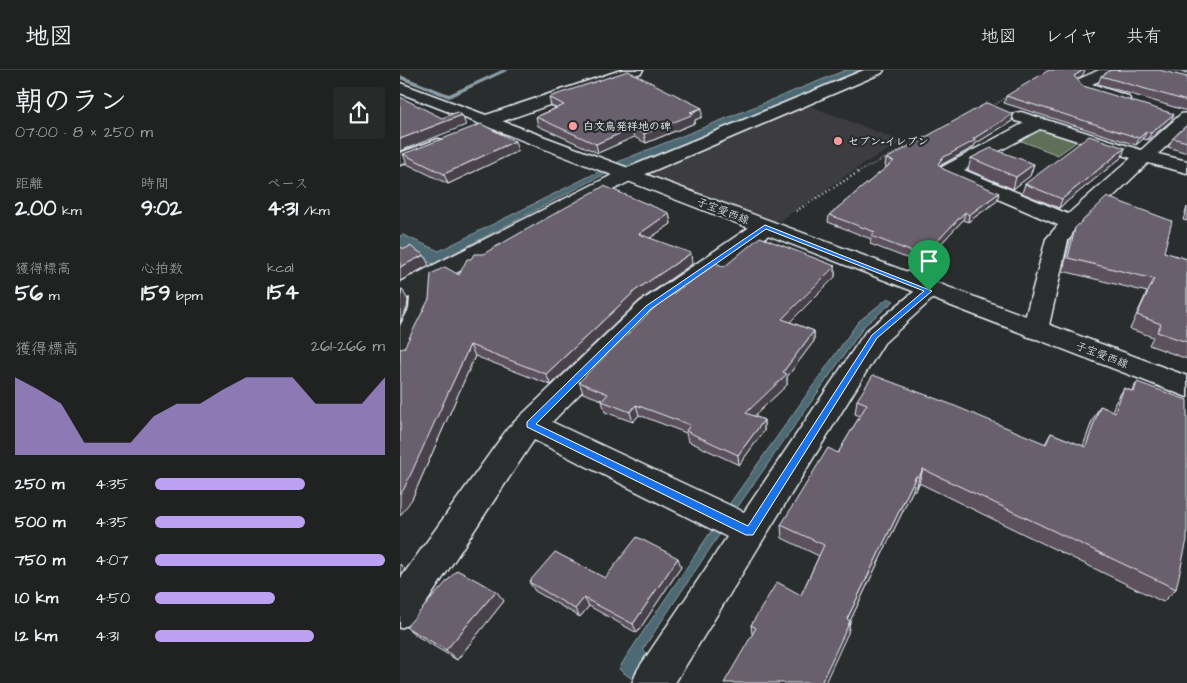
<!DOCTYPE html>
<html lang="ja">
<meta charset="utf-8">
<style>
body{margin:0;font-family:"Architects Daughter","Klee One",sans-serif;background:#282a2a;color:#f1f3f6;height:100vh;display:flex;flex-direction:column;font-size:19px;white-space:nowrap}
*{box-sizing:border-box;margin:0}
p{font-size:16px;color:#a2a4a5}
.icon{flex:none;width:28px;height:28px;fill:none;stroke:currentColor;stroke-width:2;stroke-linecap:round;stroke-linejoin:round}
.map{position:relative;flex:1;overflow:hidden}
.drawer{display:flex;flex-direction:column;background:#202222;width:400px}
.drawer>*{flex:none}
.pin{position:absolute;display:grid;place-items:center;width:42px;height:42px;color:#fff;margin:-51px -21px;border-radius:50% 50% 50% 0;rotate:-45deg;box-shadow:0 0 5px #0007}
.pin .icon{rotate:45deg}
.round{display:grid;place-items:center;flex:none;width:52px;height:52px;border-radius:5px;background:#282a2a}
.headline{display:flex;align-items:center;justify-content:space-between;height:85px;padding:0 15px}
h1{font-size:28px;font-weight:800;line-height:38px}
.figures{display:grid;grid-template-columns:repeat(3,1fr);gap:8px;height:85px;padding:5px 15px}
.figures div{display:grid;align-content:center}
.figures b{font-size:21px;font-weight:800}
.figures small{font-size:14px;font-weight:400}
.figures p{font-size:14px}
.chart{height:140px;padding:10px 15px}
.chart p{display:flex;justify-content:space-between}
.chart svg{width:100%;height:90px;margin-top:5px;fill:#bca0f2;opacity:.7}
ul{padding:0 15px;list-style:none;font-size:16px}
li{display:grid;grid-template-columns:80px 60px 1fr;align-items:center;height:38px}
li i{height:12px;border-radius:6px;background:#bca0f2}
header{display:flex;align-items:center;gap:30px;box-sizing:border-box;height:70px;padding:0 25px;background:#202222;border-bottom:1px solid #3d3f40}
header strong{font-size:24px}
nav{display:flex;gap:28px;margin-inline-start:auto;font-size:18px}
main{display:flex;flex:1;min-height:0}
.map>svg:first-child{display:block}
</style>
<header>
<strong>地図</strong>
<nav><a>地図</a><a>レイヤ</a><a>共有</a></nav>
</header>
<main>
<section class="drawer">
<div class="headline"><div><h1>朝のラン</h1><p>07:00 · 8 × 250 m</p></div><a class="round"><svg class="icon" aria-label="share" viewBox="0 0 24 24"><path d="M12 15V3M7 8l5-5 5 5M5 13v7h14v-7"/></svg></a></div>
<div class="figures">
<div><p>距離</p><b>2.00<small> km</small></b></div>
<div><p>時間</p><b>9:02</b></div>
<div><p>ペース</p><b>4:31<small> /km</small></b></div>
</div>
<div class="figures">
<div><p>獲得標高</p><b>56<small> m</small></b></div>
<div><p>心拍数</p><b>159<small> bpm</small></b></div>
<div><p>kcal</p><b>154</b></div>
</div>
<div class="chart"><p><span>獲得標高</span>261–266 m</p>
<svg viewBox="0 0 160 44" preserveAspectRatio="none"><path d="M0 44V6L10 12L20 19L30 38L40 38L50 38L60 25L70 19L80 19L90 12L100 6L110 6L120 6L130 19L140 19L150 19L160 6V44z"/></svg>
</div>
<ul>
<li><b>250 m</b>4:35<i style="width:65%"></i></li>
<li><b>500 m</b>4:35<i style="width:65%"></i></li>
<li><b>750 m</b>4:07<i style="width:100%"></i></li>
<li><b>1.0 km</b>4:50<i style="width:52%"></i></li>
<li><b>1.2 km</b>4:31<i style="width:69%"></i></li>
</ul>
</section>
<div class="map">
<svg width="787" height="613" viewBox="0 0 787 613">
<rect width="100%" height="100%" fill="#2a2d2e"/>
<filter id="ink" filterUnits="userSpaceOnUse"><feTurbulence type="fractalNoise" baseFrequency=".02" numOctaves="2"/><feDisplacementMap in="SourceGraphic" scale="10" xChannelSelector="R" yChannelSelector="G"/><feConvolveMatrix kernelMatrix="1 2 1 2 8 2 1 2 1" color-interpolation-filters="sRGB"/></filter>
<g filter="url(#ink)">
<path fill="#3d3c41" d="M405,34L503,72L465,93L381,150L372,151L246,105L249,101Z"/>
<path fill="#5f7059" stroke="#a4b0a8" d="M638,59H649L679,70L658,85L619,70Z"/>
<path fill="#4e6973" stroke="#8c9fa8" d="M446,0H466L239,95L201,106L33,194L0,181V166L3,165L39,181L220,91Z
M488,228L494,231L465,255L341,432L243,579L275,613H237L219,599L226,587L333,429L458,252Z"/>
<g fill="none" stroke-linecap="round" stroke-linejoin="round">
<path fill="#8c9fa8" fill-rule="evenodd" d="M102,0H109L49,28L0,9V5L49,24Z"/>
<defs>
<path id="minor" d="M221,0H243L241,3L92,55H80L77,51L80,47Z
M464,0H484L482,3L234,109L35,214L33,239L9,288L0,290V256L9,239L10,227L0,230V212L220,101Z
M699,0H719L717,3L692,14L728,26L730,29L728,32L722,34L681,21L674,13L677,10Z
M621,42L741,80L781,44L787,43V57L758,84L787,91V103L748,93L668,170L648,260L644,266L635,269L626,266L622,260L646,169L658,155L542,105L539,101L542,97L624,53L615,51L613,47L615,43ZM640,59L731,88L668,144L564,100Z
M38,69L44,70L47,74L44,78L0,95V83Z
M365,151L373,152L376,157L373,162L258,244L152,352L344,442L466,261L521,216L529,213L537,216L541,221L484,273L275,613H232L238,599L327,467L134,370L13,553L0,558V509L108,358L240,232L357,152Z"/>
<path id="secondary" d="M0,13L787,306V327L0,23Z"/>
</defs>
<use href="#minor" stroke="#e8f1f8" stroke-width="3"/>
<use href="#secondary" stroke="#e8f1f8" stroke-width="3"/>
<path stroke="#e8f1f8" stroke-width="2" stroke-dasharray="0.5 2.5" stroke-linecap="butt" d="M591,37L607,27
M458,102L538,61"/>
<path stroke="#e8f1f8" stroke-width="2.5" stroke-dasharray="1 3" stroke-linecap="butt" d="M396,141L460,101"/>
<use href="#minor" fill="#2a2d2e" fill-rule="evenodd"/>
<use href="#secondary" fill="#2a2d2e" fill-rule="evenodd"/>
</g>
<path fill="#5b515d" stroke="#e8f1f8" d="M773,0H787V3Z
M683,5L677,10L683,16L771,51L748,70L743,69L736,75L604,33L606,26Z
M701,6L787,7V41L698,14Z
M149,27L302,47L295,50V53L246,73L234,67L198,83L138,56L136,47L156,38L151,36Z
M613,44L612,51L575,74L574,77L540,96L543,99L597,131L568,152L563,150L522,194L470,174L471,169L428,152L429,145L487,97L485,96L486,89Z
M787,55V83L768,77L773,68Z
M118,81L48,114L7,94L3,84Z
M722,87L659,138L622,123L625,114Z
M571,88L634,94L630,106L613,119L568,100Z
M787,137V151L783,150Z
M269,143L271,154L250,168L292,194L239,231L151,315L75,286L12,429L4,278L71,189L83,184Z
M675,158L787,189V289L749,275L753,267L730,259L747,222L663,201L670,171Z
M435,196V207L390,252L414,261V271L387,307V315L354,346L364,350V361L339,395L288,371L286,363L239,345L233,352L205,342L202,331V330L183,323L179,312L324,197Z
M737,312L776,519L763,532L519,413L516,421L513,420L450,551L448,563L352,564L351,555L401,525L419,486L382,468L381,455L438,383L460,346L455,344L457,330L645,374L651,363L683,376L692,351L700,336L712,341L715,333L724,318L732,321Z
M281,497L237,563L189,536L180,547L135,521L129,512L205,508Z
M96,521L104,531L57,590L17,566L6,557Z"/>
<path fill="#4a424c" stroke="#e8f1f8" d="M683,0H685L683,5L672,13L674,6Z
M302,38V47L295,50V53L246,73L244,64Z
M613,44L612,51L575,74L574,77L541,95L537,101L538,94L542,88Z
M774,44L771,51L748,70L751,63Z
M62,45L66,55L0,81V69Z
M232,58L234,67L198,83L196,74Z
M746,62L743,69L736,75L739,68Z
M115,71L118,81L48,114L44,104Z
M725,78L722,87L659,138L662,129Z
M634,94L630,106L613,119L616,107Z
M599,123L597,131L568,152L569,145Z
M565,142L563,150L522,194L523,186Z
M269,143L271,154L241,174L239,164Z
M291,183L292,194L239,231L151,315L146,304L236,220Z
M24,185L29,195L0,211V197Z
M435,196V207L382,260V249Z
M2,219L8,230L7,238L0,252V229Z
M414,261V271L387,307V315L347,353L346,343L383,302Z
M70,275L75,286L12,429L0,446V424Z
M236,335L239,345L233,352L230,342Z
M364,350V361L339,395L338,385Z
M523,399L519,413L516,421L519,407Z
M516,406L513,420L450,551L448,563L425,613H421L447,549Z
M278,488L281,497L237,563L233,554Z
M0,494L5,499L0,506Z
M96,521L104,531L57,590L46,580Z
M184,528L189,536L180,547L175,539Z"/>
<path fill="#6a5e6c" stroke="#e8f1f8" d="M649,0H683L674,6L683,16L774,44L751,63L746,62L739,68L606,26Z
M711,0H759L787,7V31L701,6Z
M228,1L302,38L290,42L294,44L244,64L232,58L196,74L136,47L164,35L149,27Z
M0,27L42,48L57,42L62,45L0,69Z
M587,33L613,44L573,69L576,70L542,88L538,94L543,99L599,123L569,145L565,142L523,186L471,166L475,162L429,145L494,91L486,89Z
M81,54L115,71L44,104L3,84Z
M787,55V72L773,68Z
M689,66L725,78L662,129L625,114Z
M591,78L634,94L616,107L571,88Z
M204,116L269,143L239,164L291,183L236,220L146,304L70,275L4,419L0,424V279L4,278L29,229L31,204L45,197L59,205L67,189H71L74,184H83Z
M707,127L772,151L764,182L787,189V272L757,262L761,254L737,245L754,209L668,188L675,158Z
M360,167L435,196L382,249L414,261L383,302L387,304L346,343L364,350L338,385L286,361L290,355L236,335L230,342L202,331L208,324L179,312L257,235L316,193L324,197Z
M10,176L24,185L0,197V177L5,179Z
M0,219H2L0,229Z
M473,305L550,334L646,374L651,363L686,377L700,336L715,342L724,318L734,322L737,312L787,330V470L776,519L523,399L519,407L516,406L447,549L450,551L421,613H324L356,558L351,555L377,512L401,525L424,475L381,455L428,378L438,383L467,334L457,330Z
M237,467L278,488L233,554L184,528L175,539L129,512L155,482L205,508Z
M57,500L96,521L46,580L6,557Z"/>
</g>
<path fill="#1a73e8" stroke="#fff" fill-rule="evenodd" d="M365,155L532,221L477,268L353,465H346L127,357V352L246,236ZM366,159L524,221L472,265L348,456L136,354L251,239Z"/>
<g fill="#ff9aa2" stroke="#2a2d2e" stroke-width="2">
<circle cx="173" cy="56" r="5"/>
<circle cx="438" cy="71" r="5"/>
</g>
<g text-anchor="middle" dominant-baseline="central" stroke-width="4.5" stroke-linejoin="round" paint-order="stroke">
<g font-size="11" font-weight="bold" fill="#e8f1f8" stroke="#2a2d2e" text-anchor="start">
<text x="183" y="56">白文鳥発祥地の碑</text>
<text x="448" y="71">セブン-イレブン</text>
</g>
<g font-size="11" fill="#e8f1f8" stroke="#2a2d2e">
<text transform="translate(323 141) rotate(21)">子宝愛西線</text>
<text transform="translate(702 285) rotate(21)">子宝愛西線</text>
</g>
</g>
</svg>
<div class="pin" style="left:529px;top:221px;background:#1e9e55"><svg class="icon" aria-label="arrive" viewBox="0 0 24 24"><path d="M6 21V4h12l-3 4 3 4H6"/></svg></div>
</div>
</main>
